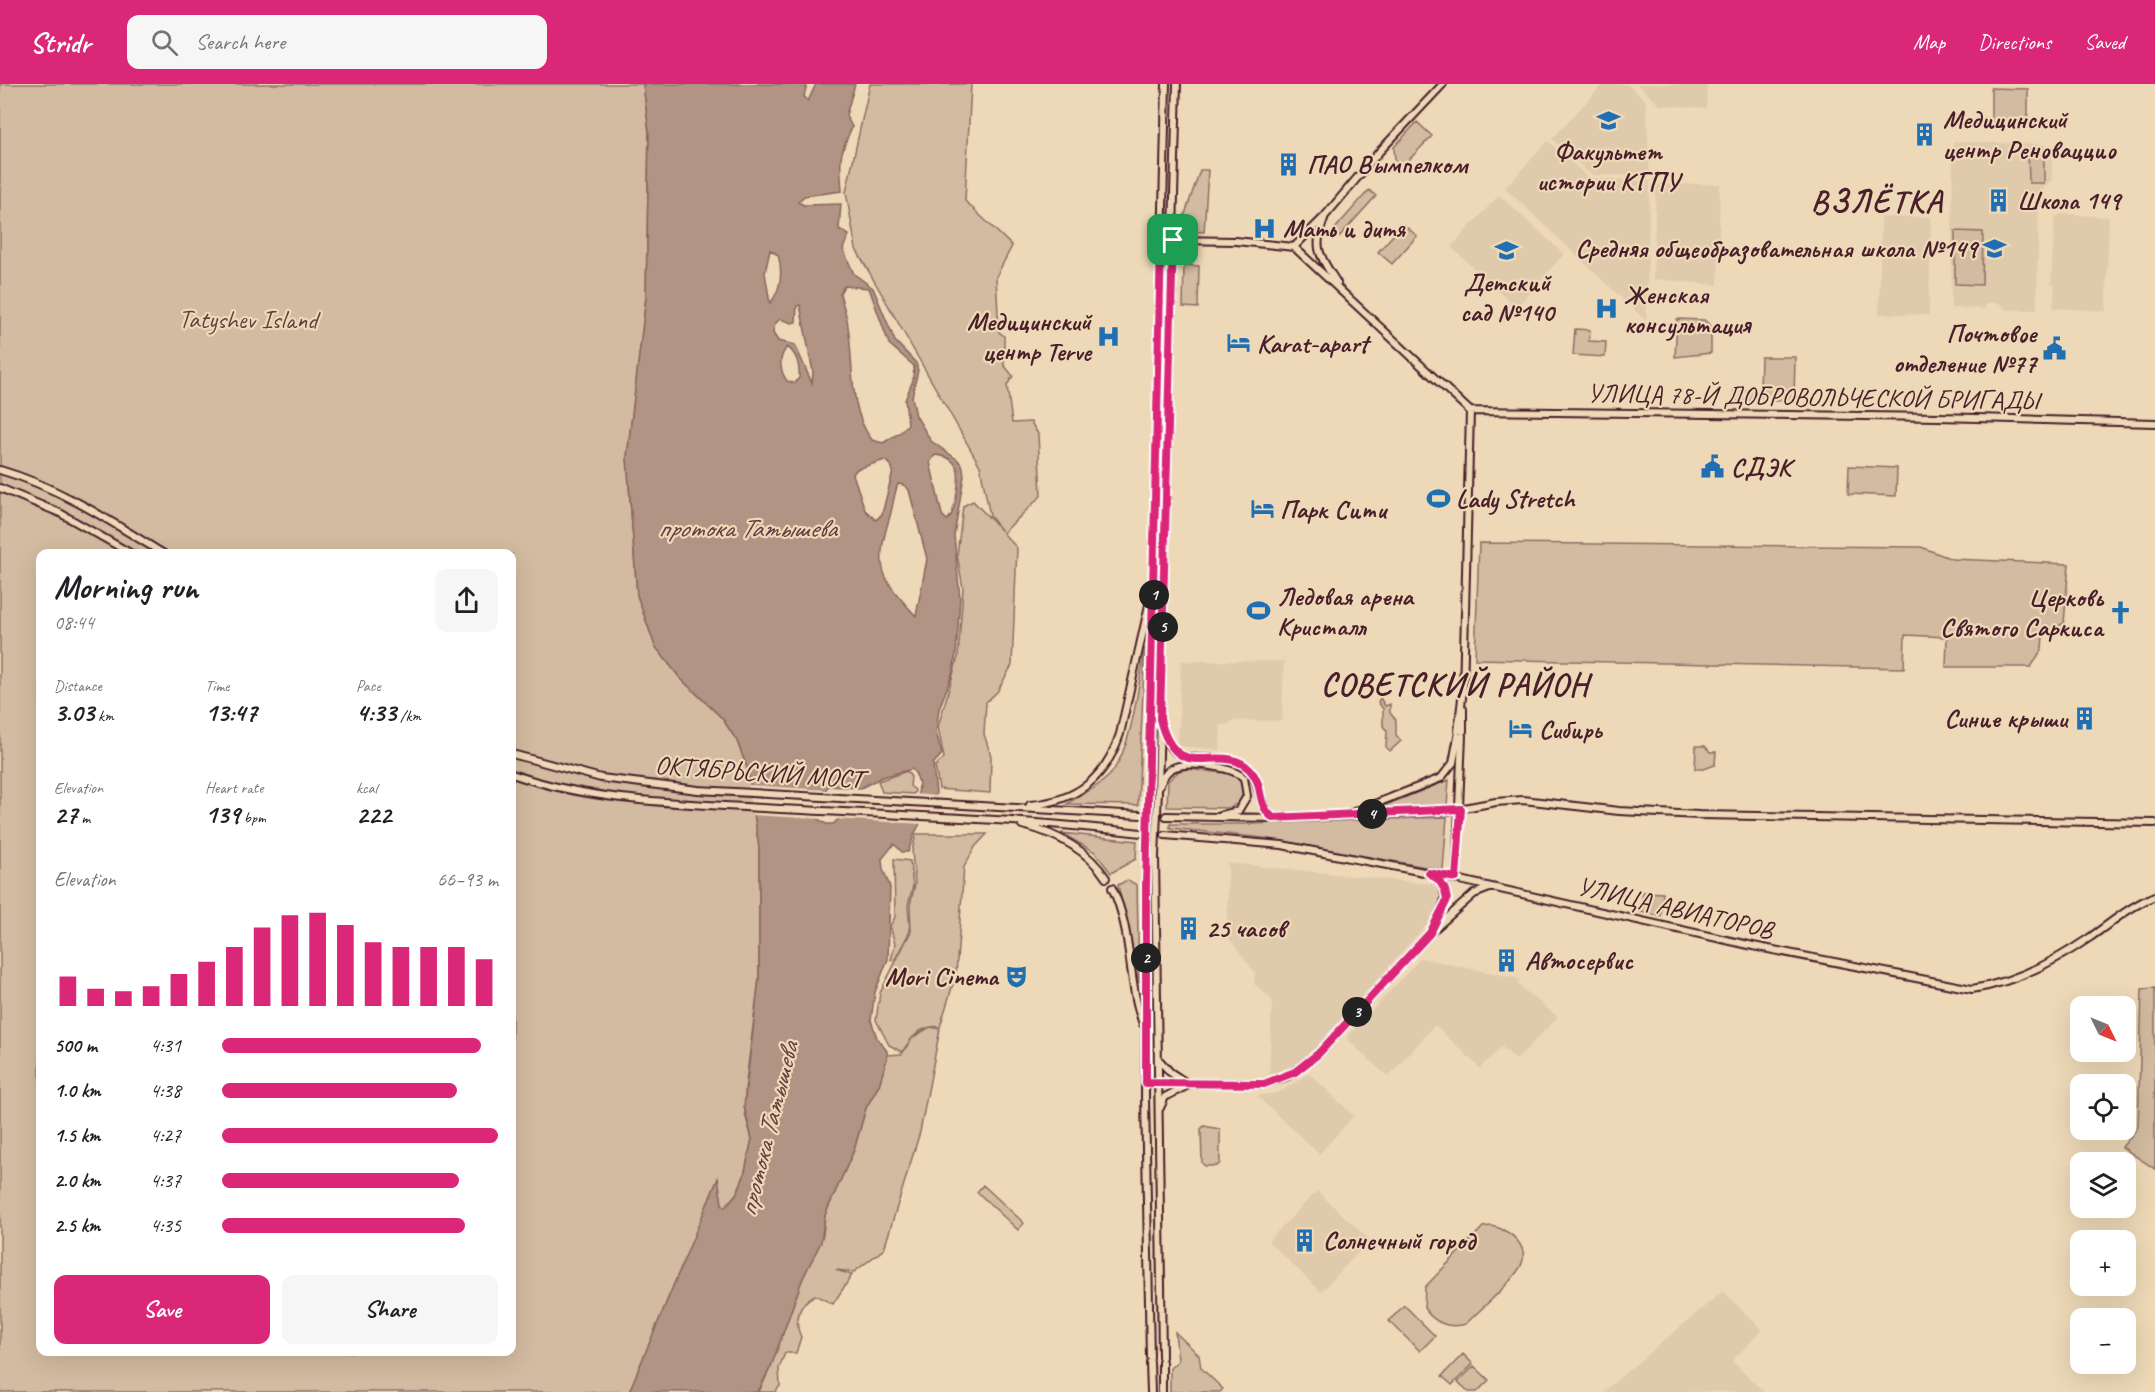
<!DOCTYPE html>
<meta charset="utf-8">
<style>
body{margin:0;font-family:Caveat,sans-serif;background:#f6f6f6;color:#202124;height:100vh;display:flex;flex-direction:column;font-size:22px;white-space:nowrap}
*{box-sizing:border-box;margin:0}
p{font-size:20px;color:#757577}
.icon{flex:none;width:33px;height:33px;fill:none;stroke:currentColor;stroke-width:2;stroke-linecap:round;stroke-linejoin:round}
.map{position:relative;flex:1;overflow:hidden}
.side{position:absolute;left:36px;top:465px;width:480px;height:807px;display:flex;flex-direction:column;background:#fff;border-radius:12px;box-shadow:0 6px 24px #0002}
.side>*{flex:none}
.needle{width:39px;rotate:133deg}
.buttons{position:absolute;left:2070px;top:912px;display:grid;gap:12px}
.buttons a{display:grid;place-items:center;width:66px;height:66px;border-radius:12px;background:#fff;box-shadow:0 6px 24px #0002;font-size:30px}
.pin{position:absolute;display:grid;place-items:center;width:51px;height:51px;color:#fff;margin:-26px;border-radius:12px;box-shadow:0 3px 9px #0006}
.km{position:absolute;width:30px;height:30px;margin:-15px;border-radius:50%;background:#222;color:#fff;font-size:16px;line-height:30px;text-align:center}
.round{display:grid;place-items:center;flex:none;width:63px;height:63px;border-radius:12px;background:#f6f6f6}
.head{display:flex;align-items:center;justify-content:space-between;height:102px;padding:0 18px}
h1{font-size:33px;font-weight:700;line-height:45px}
.figures{display:grid;grid-template-columns:repeat(3,1fr);gap:9px;height:102px;padding:6px 18px}
.figures div{display:grid;align-content:center}
.figures b{font-size:26px;font-weight:700}
.figures small{font-size:16px;font-weight:400}
.figures p{font-size:16px}
.chart{height:168px;padding:12px 18px}
.chart p{display:flex;justify-content:space-between}
.chart svg{width:100%;height:108px;margin-top:6px;stroke:#db2777;stroke-width:6}
.button{display:flex;gap:12px;margin-top:auto;padding:12px 18px}
.button a{flex:1;height:69px;border-radius:12px;background:#db2777;color:#fff;font-size:24px;font-weight:700;line-height:69px;text-align:center}
.button a+a{background:#f6f6f6;color:#202124}
ul{padding:0 18px;list-style:none;font-size:20px}
li{display:grid;grid-template-columns:96px 72px 1fr;align-items:center;height:45px}
li i{height:15px;border-radius:8px;background:#db2777}
header{display:flex;align-items:center;gap:36px;box-sizing:border-box;height:84px;padding:0 30px;background:#db2777;color:#fff}
header strong{font-size:28px}
nav{display:flex;gap:33px;margin-inline-start:auto;font-size:21px}
.search{width:420px;height:54px;background:#f6f6f6;display:flex;align-items:center;gap:15px;box-sizing:border-box;padding:0 21px;border-radius:12px;color:#757577;font-size:22px}
.map>svg:first-child{display:block}
</style>
<header>
<strong>Stridr</strong>
<div class="search"><svg class="icon" aria-label="search" viewBox="0 0 24 24"><circle cx="10" cy="10" r="6"/><path d="M15 15l6 6"/></svg>Search here</div>
<nav><a>Map</a><a>Directions</a><a>Saved</a></nav>
</header>
<div class="map">
<svg width="2155" height="1308" viewBox="0 0 2155 1308">
<rect width="100%" height="100%" fill="#edd9b7"/>
<filter id="ink" filterUnits="userSpaceOnUse"><feTurbulence type="fractalNoise" baseFrequency=".0167" numOctaves="2"/><feDisplacementMap in="SourceGraphic" scale="12" xChannelSelector="R" yChannelSelector="G"/><feConvolveMatrix kernelMatrix="1 2 1 2 8 2 1 2 1" color-interpolation-filters="sRGB"/></filter>
<g filter="url(#ink)">
<path fill="#e0caac" d="M1603,0H1627L1646,17L1650,92L1591,91L1552,55Z
M1637,0H1707L1706,24L1660,21Z
M1548,57L1589,94L1650,97L1646,237L1505,104Z
M1953,58L2043,60L2052,67V96L2039,109L2037,226H2006L1999,219H1987L1984,225L1951,224Z
M1656,100H1720L1718,201L1653,195Z
M1499,111L1564,170L1516,224L1451,163Z
M2064,130L2109,133L2106,227L2053,224L2055,201L2051,200L2055,132Z
M1881,133H1931L1929,231L1879,230Z
M1181,577H1284L1282,637H1232L1228,641H1221L1220,666L1178,662Z
M1228,779L1431,800L1437,803L1443,813L1429,838L1314,965L1295,980L1269,991L1272,916L1254,900L1255,888L1227,852Z
M1421,874L1520,895L1518,901L1558,933L1516,976L1502,963L1480,984L1435,941L1388,993L1346,954Z
M1309,989L1354,1032L1319,1070L1257,1012L1280,1008Z
M1317,1107L1370,1156L1321,1208L1268,1157Z
M1723,1207L1762,1246L1732,1277L1764,1308H1603Z"/>
<path fill="#d2bba0" stroke="#8e6d66" stroke-width="1.5" fill-rule="evenodd" d="M0,0H643L649,48L646,213L627,373L637,511L655,562L680,594L722,634L737,657L748,686L759,764V895L745,1005V1030L752,1055L744,1092L737,1109L725,1123L722,1120L718,1096L629,1308H0ZM40,470H512V1268H40Z
M870,0H971L965,117L1012,162L996,193L999,248L1004,252V281L1013,292L1007,301L1012,339L1031,338L1038,350L1041,412L1003,449L1017,464L1012,581L997,608L986,618L984,650L991,672L990,709L939,705L935,682L944,674L938,643L958,573L963,504L957,471L963,422L973,417L1002,447L990,432L980,382L856,165L846,108Z
M1991,4L2028,5V39L1991,38Z
M1417,38L1432,52L1402,83L1395,76L1394,63Z
M2028,65H2044V99H2029Z
M1200,86H1208L1204,148L1188,147L1184,133Z
M1369,106L1376,112L1339,153L1333,147Z
M1403,140L1417,152L1392,180L1378,168Z
M1955,147L1983,148L1982,201L1955,200Z
M1184,181L1199,182L1198,224L1183,223Z
M1677,235L1704,236L1711,242V269L1675,273Z
M1575,245L1590,246L1589,257L1606,258L1605,273L1573,271Z
M1761,273H1795L1794,317L1734,316V306H1760Z
M1849,382L1897,384L1896,412L1848,410Z
M1479,459L1921,463L1952,475L2069,480L2064,539L2043,551L2042,565L2031,583H1946L1947,553L1905,551L1904,584L1475,575Z
M1145,564L1138,721L1067,720C1081,711 1097,704 1109,692C1133,665 1138,600 1145,564Z
M1380,614L1385,622L1390,620V629L1396,636V651L1401,657L1390,667L1386,663L1387,647L1383,642V625L1378,618Z
M1696,662H1705L1710,668H1716L1715,681L1704,685H1695Z
M1187,685L1234,690L1242,700V716L1230,724L1167,723L1168,697L1179,687Z
M907,687L911,693L910,702L915,706L914,710L882,708L878,697Z
M1449,696L1447,722L1376,725Z
M1447,733L1443,786L1263,754L1170,744V740H1249Z
M1061,749L1137,757L1136,775L1111,789L1095,768Z
M916,750H987L975,763L964,783L956,890L940,943C922,940 911,954 902,968L889,961L876,936L880,909L911,847L910,821L915,800L912,767Z
M894,775L910,777L913,802L908,821L910,847L894,877L891,876L895,860L890,842L895,833Z
M1127,796L1137,801L1139,899L1118,801Z
M1643,808L1663,809L1661,832L1640,828Z
M2155,904V1085L2122,1063L2138,1043L2142,905Z
M930,943L940,945L920,1048L884,1165L854,1188L836,1186L852,1191L833,1220L815,1211C799,1219 793,1237 801,1253L796,1269H785L779,1284L780,1302L775,1308H759L772,1280L802,1196L823,1151L825,1131L854,1066L866,1024L879,1001L888,971L902,970L912,954Z
M1204,1042L1220,1045V1079L1217,1082H1205L1202,1079L1201,1045Z
M983,1101L1024,1139L1018,1146L977,1108Z
M1491,1142C1510,1145 1533,1164 1519,1185C1506,1205 1482,1223 1466,1240C1449,1245 1434,1239 1424,1224L1425,1203L1483,1143Z
M1404,1221L1435,1252L1420,1267L1389,1237Z
M1175,1248L1199,1271L1201,1284L1223,1305L1220,1308H1170V1284L1178,1277Z
M1463,1270L1473,1280L1452,1301L1442,1292Z
M1474,1282L1489,1296L1477,1308H1469L1458,1298Z"/>
<path fill="#b19483" stroke="#886560" stroke-width="1.5" fill-rule="evenodd" d="M643,0H807L804,12L808,17L816,0H855L846,31L852,43C838,74 840,74 842,107L804,112L798,118L804,121L841,120L839,145L849,151L843,165L854,190L873,204L895,257L916,279L918,286L912,313L916,332L931,357L958,376L963,383L964,392L954,451L960,514L956,570L953,588L939,625L936,648L942,670L933,680L936,709L914,751L908,768H902L894,760L882,775L883,785L890,803L888,875L875,908L871,936L877,954L887,967V975L879,1001L866,1024L854,1066L825,1131L821,1158L802,1196L772,1280L758,1308H629L718,1094L722,1120L725,1123L737,1109L744,1092L752,1055L744,1022L759,895V764L748,686L737,657L722,634L680,594L655,562L637,511L627,373L646,213L649,48ZM770,166L778,171C783,187 781,207 770,219L765,189ZM844,202L869,204L889,260L914,282L913,296L905,316L908,340L901,348L883,359L872,356C848,325 854,279 848,242C847,230 842,220 840,209ZM800,221L813,288L812,299L795,261L778,257L773,249L775,240L780,235L792,239L796,238L797,222ZM787,263C797,269 800,283 799,294L795,299L787,297C779,285 778,274 787,263ZM935,371C963,373 960,394 956,414C954,422 953,432 947,436L942,431L930,378ZM885,376L891,381L893,387L882,430L876,436L865,426L853,390L857,385ZM898,400L904,401L909,406L927,475L916,532C880,493 874,484 890,432C893,422 894,410 898,400ZM912,685C926,701 916,720 904,733L842,732L833,740H826L818,735L816,724L828,702L861,704L882,693Z"/>
<path fill="#edd9b7" d="M748,701L828,706L820,724L823,735L752,731Z
M914,710L937,712L922,740L834,735L840,730H902L911,721Z"/>
<g fill="none" stroke-linecap="round" stroke-linejoin="round">
<path stroke="#ccb49b" stroke-width="6" stroke-dasharray="6 3" stroke-linecap="butt" d="M1141,731L1166,732"/>
<defs>
<path id="secondary" d="M1324,135C1312,166 1321,173 1337,199
M1173,156L1236,157L1294,163L1470,327L1463,609
M1294,163L1325,132L1379,68L1443,0
M1470,327L1939,333L2155,339
M1463,647V625
M1456,794L1462,652"/>
<path id="primary" d="M0,386C59,403 112,438 164,470
M0,404L60,429L132,470
M1162,645C1174,692 1213,664 1241,680C1263,692 1255,719 1272,734
M1458,647L1463,606
M512,670L601,694L698,706L1141,731
M512,690C592,718 679,719 763,724C889,731 1016,734 1141,749
M1160,701C1163,694 1165,689 1171,685C1186,676 1231,682 1244,694L1247,712L1238,727L1222,731
M1149,707L1166,0
M1158,707L1177,0
M1030,721C1077,717 1105,695 1120,650L1151,512
M1354,728L1441,694L1453,679L1458,652
M1166,732L1273,734L1448,727L1496,718L1523,716L1619,727L1699,731L2155,739
M1022,741C1055,749 1087,765 1106,794
M1165,751L1282,761L1429,789L1753,862L1972,905C2014,899 2054,878 2089,854C2111,839 2130,822 2155,812
M1147,772L1145,1013L1150,1273
M1155,772L1162,1273
M1431,790C1454,806 1444,823 1433,843
M1112,804C1133,846 1127,897 1143,940
M1159,976L1170,988L1185,998
M1146,999L1264,1000L1288,992L1318,970L1430,849L1474,810L1492,803
M1160,1024L1165,1013L1188,1001
M1150,1278L1151,1308
M1162,1278V1308"/>
</defs>
<use href="#secondary" stroke="#4a1f2b" stroke-width="10"/>
<use href="#primary" stroke="#4a1f2b" stroke-width="10"/>
<use href="#secondary" stroke="#edd9b7" stroke-width="6"/>
<use href="#primary" stroke="#edd9b7" stroke-width="6"/>
<defs>
<path id="primary-bridge" d="M1147,772L1149,707
M1155,772L1158,707"/>
</defs>
<use href="#primary-bridge" stroke="#4a1f2b" stroke-width="10" stroke-linecap="butt"/>
<use href="#primary-bridge" stroke="#edd9b7" stroke-width="6"/>
</g>
</g>
<g fill="none" stroke-linecap="round" stroke-linejoin="round" filter="url(#ink)">
<defs>
<path id="route" d="M1173,156L1160,635C1177,705 1220,655 1250,686C1265,702 1255,719 1273,734L1461,725L1456,794L1429,789L1439,796L1445,806L1447,816L1430,849L1318,970L1295,988L1264,1000L1146,999V803L1161,159Z"/>
</defs>
<use href="#route" stroke="#fff" stroke-width="12"/>
<use href="#route" stroke="#db2777" stroke-width="8"/>
</g>
<defs>
<symbol id="university-bare" viewBox="-9 -9 18 18"><path d="M0-5L7-2L0 1L-7-2ZM-4 1L0 2.5L4 1V4Q0 6-4 4Z" fill="#1f6fb2" stroke="#edd9b7" stroke-width="2.5" paint-order="stroke"/></symbol>
<symbol id="building-bare" viewBox="-9 -9 18 18"><path d="M-4-6H4V6H1V3H-1V6H-4ZM-2.5-4.3h1.7v1.8h-1.7ZM.8-4.3h1.7v1.8H.8ZM-2.5-1h1.7V.8h-1.7ZM.8-1h1.7V.8H.8Z" fill="#1f6fb2" stroke="#edd9b7" stroke-width="2.5" paint-order="stroke"/></symbol>
<symbol id="hospital-bare" viewBox="-9 -9 18 18"><path d="M-5-5h3v3.5h4V-5h3V5h-3V1.5h-4V5h-3Z" fill="#1f6fb2" stroke="#edd9b7" stroke-width="2.5" paint-order="stroke"/></symbol>
<symbol id="school-bare" viewBox="-9 -9 18 18"><path d="M0-5L7-2L0 1L-7-2ZM-4 1L0 2.5L4 1V4Q0 6-4 4Z" fill="#1f6fb2" stroke="#edd9b7" stroke-width="2.5" paint-order="stroke"/></symbol>
<symbol id="hotel-bare" viewBox="-9 -9 18 18"><path d="M-6-4.5h1.5V1H6V5H4.5V3h-9V5H-6ZM-4 0a1.8 1.8 0 1 1 3.6 0ZM.5 0V-2.5h3Q6-2.5 6 0Z" fill="#1f6fb2" stroke="#edd9b7" stroke-width="2.5" paint-order="stroke"/></symbol>
<symbol id="civic-bare" viewBox="-9 -9 18 18"><path d="M-.6-6.5H3V-4.5H.6V-3L4-1V1h2V6H-6V1h2V-1L-.6-3ZM-1.2 2.5V6h2.4V2.5Z" fill="#1f6fb2" stroke="#edd9b7" stroke-width="2.5" paint-order="stroke"/></symbol>
<symbol id="stadium-bare" viewBox="-9 -9 18 18"><path d="M0-5a6.5 5 0 1 0 0 10a6.5 5 0 1 0 0-10ZM-3.5-1.8h7v3.6h-7Z" fill="#1f6fb2" stroke="#edd9b7" stroke-width="2.5" paint-order="stroke"/></symbol>
<symbol id="church-bare" viewBox="-9 -9 18 18"><path d="M-1.2-6h2.4v3.5h3.3v2.4h-3.3V6h-2.4V-.1h-3.3v-2.4h3.3Z" fill="#1f6fb2" stroke="#edd9b7" stroke-width="2.5" paint-order="stroke"/></symbol>
<symbol id="theatre-bare" viewBox="-9 -9 18 18"><path d="M-5-5.5Q0-4 5-5.5V0Q5 5 0 6Q-5 5-5 0ZM-3.3-2.5H-1v1.5H-3.3ZM1-2.5H3.3v1.5H1ZM-2.8 1Q0 5.5 2.8 1Z" fill="#1f6fb2" stroke="#edd9b7" stroke-width="2.5" paint-order="stroke"/></symbol>
</defs>
<g fill-rule="evenodd">
<use href="#university-bare" x="1592" y="20" width="33" height="33"/>
<use href="#building-bare" x="1908" y="34" width="33" height="33"/>
<use href="#building-bare" x="1272" y="64" width="33" height="33"/>
<use href="#building-bare" x="1982" y="100" width="33" height="33"/>
<use href="#hospital-bare" x="1248" y="128" width="33" height="33"/>
<use href="#school-bare" x="1978" y="148" width="33" height="33"/>
<use href="#school-bare" x="1490" y="150" width="33" height="33"/>
<use href="#hospital-bare" x="1590" y="208" width="33" height="33"/>
<use href="#hospital-bare" x="1092" y="236" width="33" height="33"/>
<use href="#hotel-bare" x="1222" y="242" width="33" height="33"/>
<use href="#civic-bare" x="2038" y="248" width="33" height="33"/>
<use href="#civic-bare" x="1696" y="366" width="33" height="33"/>
<use href="#stadium-bare" x="1422" y="398" width="33" height="33"/>
<use href="#hotel-bare" x="1246" y="408" width="33" height="33"/>
<use href="#stadium-bare" x="1242" y="510" width="33" height="33"/>
<use href="#church-bare" x="2104" y="512" width="33" height="33"/>
<use href="#building-bare" x="2068" y="618" width="33" height="33"/>
<use href="#hotel-bare" x="1504" y="628" width="33" height="33"/>
<use href="#building-bare" x="1172" y="828" width="33" height="33"/>
<use href="#building-bare" x="1490" y="860" width="33" height="33"/>
<use href="#theatre-bare" x="1000" y="876" width="33" height="33"/>
<use href="#building-bare" x="1288" y="1140" width="33" height="33"/>
</g>
<g text-anchor="middle" dominant-baseline="central" stroke-width="4.5" stroke-linejoin="round" paint-order="stroke">
<g font-size="26" font-weight="bold" fill="#4a1f2b" stroke="#edd9b7" text-anchor="start">
<text x="1943" y="35">Медицинский<tspan x="1943" dy="30">центр Реноваццио</tspan></text>
<text x="1608" y="67" text-anchor="middle">Факультет<tspan x="1608" dy="30">истории КГПУ</tspan></text>
<text x="1307" y="80">ПАО Вымпелком</text>
<text x="2017" y="116">Школа 149</text>
<text x="1283" y="144">Мать и дитя</text>
<text x="1977" y="164" text-anchor="end">Средняя общеобразовательная школа №149</text>
<text x="1507" y="198" text-anchor="middle">Детский<tspan x="1507" dy="30">сад №140</tspan></text>
<text x="1624" y="210">Женская<tspan x="1624" dy="30">консультация</tspan></text>
<text x="1091" y="237" text-anchor="end">Медицинский<tspan x="1091" dy="30">центр Terve</tspan></text>
<text x="2036" y="249" text-anchor="end">Почтовое<tspan x="2036" dy="30">отделение №77</tspan></text>
<text x="1257" y="259">Karat-apart</text>
<text x="1731" y="383">СДЭК</text>
<text x="1456" y="414">Lady Stretch</text>
<text x="1280" y="425">Парк Сити</text>
<text x="1277" y="512">Ледовая арена<tspan x="1277" dy="30">Кристалл</tspan></text>
<text x="2103" y="513" text-anchor="end">Церковь<tspan x="2103" dy="30">Святого Саркиса</tspan></text>
<text x="2067" y="634" text-anchor="end">Синие крыши</text>
<text x="1539" y="645">Сибирь</text>
<text x="1206" y="844">25 часов</text>
<text x="1525" y="876">Автосервис</text>
<text x="998" y="892" text-anchor="end">Mori Cinema</text>
<text x="1323" y="1156">Солнечный город</text>
</g>
<g font-size="26" fill="#653e42" stroke="#edd9b7">
<text x="248" y="235">Tatyshev Island</text>
</g>
<g font-size="26" fill="#4a1f2b" stroke="#edd9b7">
<text transform="translate(1813 313) rotate(1)">УЛИЦА 78-Й ДОБРОВОЛЬЧЕСКОЙ БРИГАДЫ</text>
<text transform="translate(759 688) rotate(4)">ОКТЯБРЬСКИЙ МОСТ</text>
<text transform="translate(1675 824) rotate(13)">УЛИЦА АВИАТОРОВ</text>
</g>
<g font-size="27" font-style="italic" fill="#643c41" stroke="#edd9b7">
<text x="747" y="444">протока Татышева</text>
<text transform="translate(768 1045) rotate(-76)">протока Татышева</text>
</g>
<g font-size="32" font-weight="bold" letter-spacing="1.5" fill="#4a1f2b" stroke="#edd9b7">
<text x="1877" y="117">ВЗЛЁТКА</text>
<text x="1455" y="600">СОВЕТСКИЙ РАЙОН</text>
</g>
</g>
</svg>
<div class="buttons">
<a><svg class="needle" viewBox="-14 -14 28 28"><path d="M0-13l5 13h-10z" fill="#e53935"/><path d="M0 13l5-13h-10z" fill="#757577"/></svg></a>
<a><svg class="icon" aria-label="locate" viewBox="0 0 24 24"><circle cx="12" cy="12" r="6"/><path d="M12 2v4M12 18v4M2 12h4M18 12h4"/></svg></a>
<a><svg class="icon" aria-label="layers" viewBox="0 0 24 24"><path d="M12 4l9 5-9 5-9-5zM3 14l9 5 9-5"/></svg></a>
<a>+</a>
<a>−</a>
</div>
<div class="pin" style="left:1173px;top:156px;background:#1e9e55"><svg class="icon" aria-label="arrive" viewBox="0 0 24 24"><path d="M6 21V4h12l-3 4 3 4H6"/></svg></div>
<b class="km" style="left:1154px;top:511px">1</b>
<b class="km" style="left:1146px;top:874px">2</b>
<b class="km" style="left:1357px;top:928px">3</b>
<b class="km" style="left:1372px;top:730px">4</b>
<b class="km" style="left:1163px;top:543px">5</b>
<section class="side">
<div class="head"><div><h1>Morning run</h1><p>08:44</p></div><a class="round"><svg class="icon" aria-label="share" viewBox="0 0 24 24"><path d="M12 15V3M7 8l5-5 5 5M5 13v7h14v-7"/></svg></a></div>
<div class="figures">
<div><p>Distance</p><b>3.03<small> km</small></b></div>
<div><p>Time</p><b>13:47</b></div>
<div><p>Pace</p><b>4:33<small> /km</small></b></div>
</div>
<div class="figures">
<div><p>Elevation</p><b>27<small> m</small></b></div>
<div><p>Heart rate</p><b>139<small> bpm</small></b></div>
<div><p>kcal</p><b>222</b></div>
</div>
<div class="chart"><p><span>Elevation</span>66–93 m</p>
<svg viewBox="0 0 160 44" preserveAspectRatio="none"><path d="M5 44V32M15 44V37M25 44V38M35 44V36M45 44V31M55 44V26M65 44V20M75 44V12M85 44V7M95 44V6M105 44V11M115 44V18M125 44V20M135 44V20M145 44V20M155 44V25"/></svg>
</div>
<ul>
<li><b>500 m</b>4:31<i style="width:94%"></i></li>
<li><b>1.0 km</b>4:38<i style="width:85%"></i></li>
<li><b>1.5 km</b>4:27<i style="width:100%"></i></li>
<li><b>2.0 km</b>4:37<i style="width:86%"></i></li>
<li><b>2.5 km</b>4:35<i style="width:88%"></i></li>
</ul>
<div class="button"><a>Save</a><a>Share</a></div>
</section>
</div>
